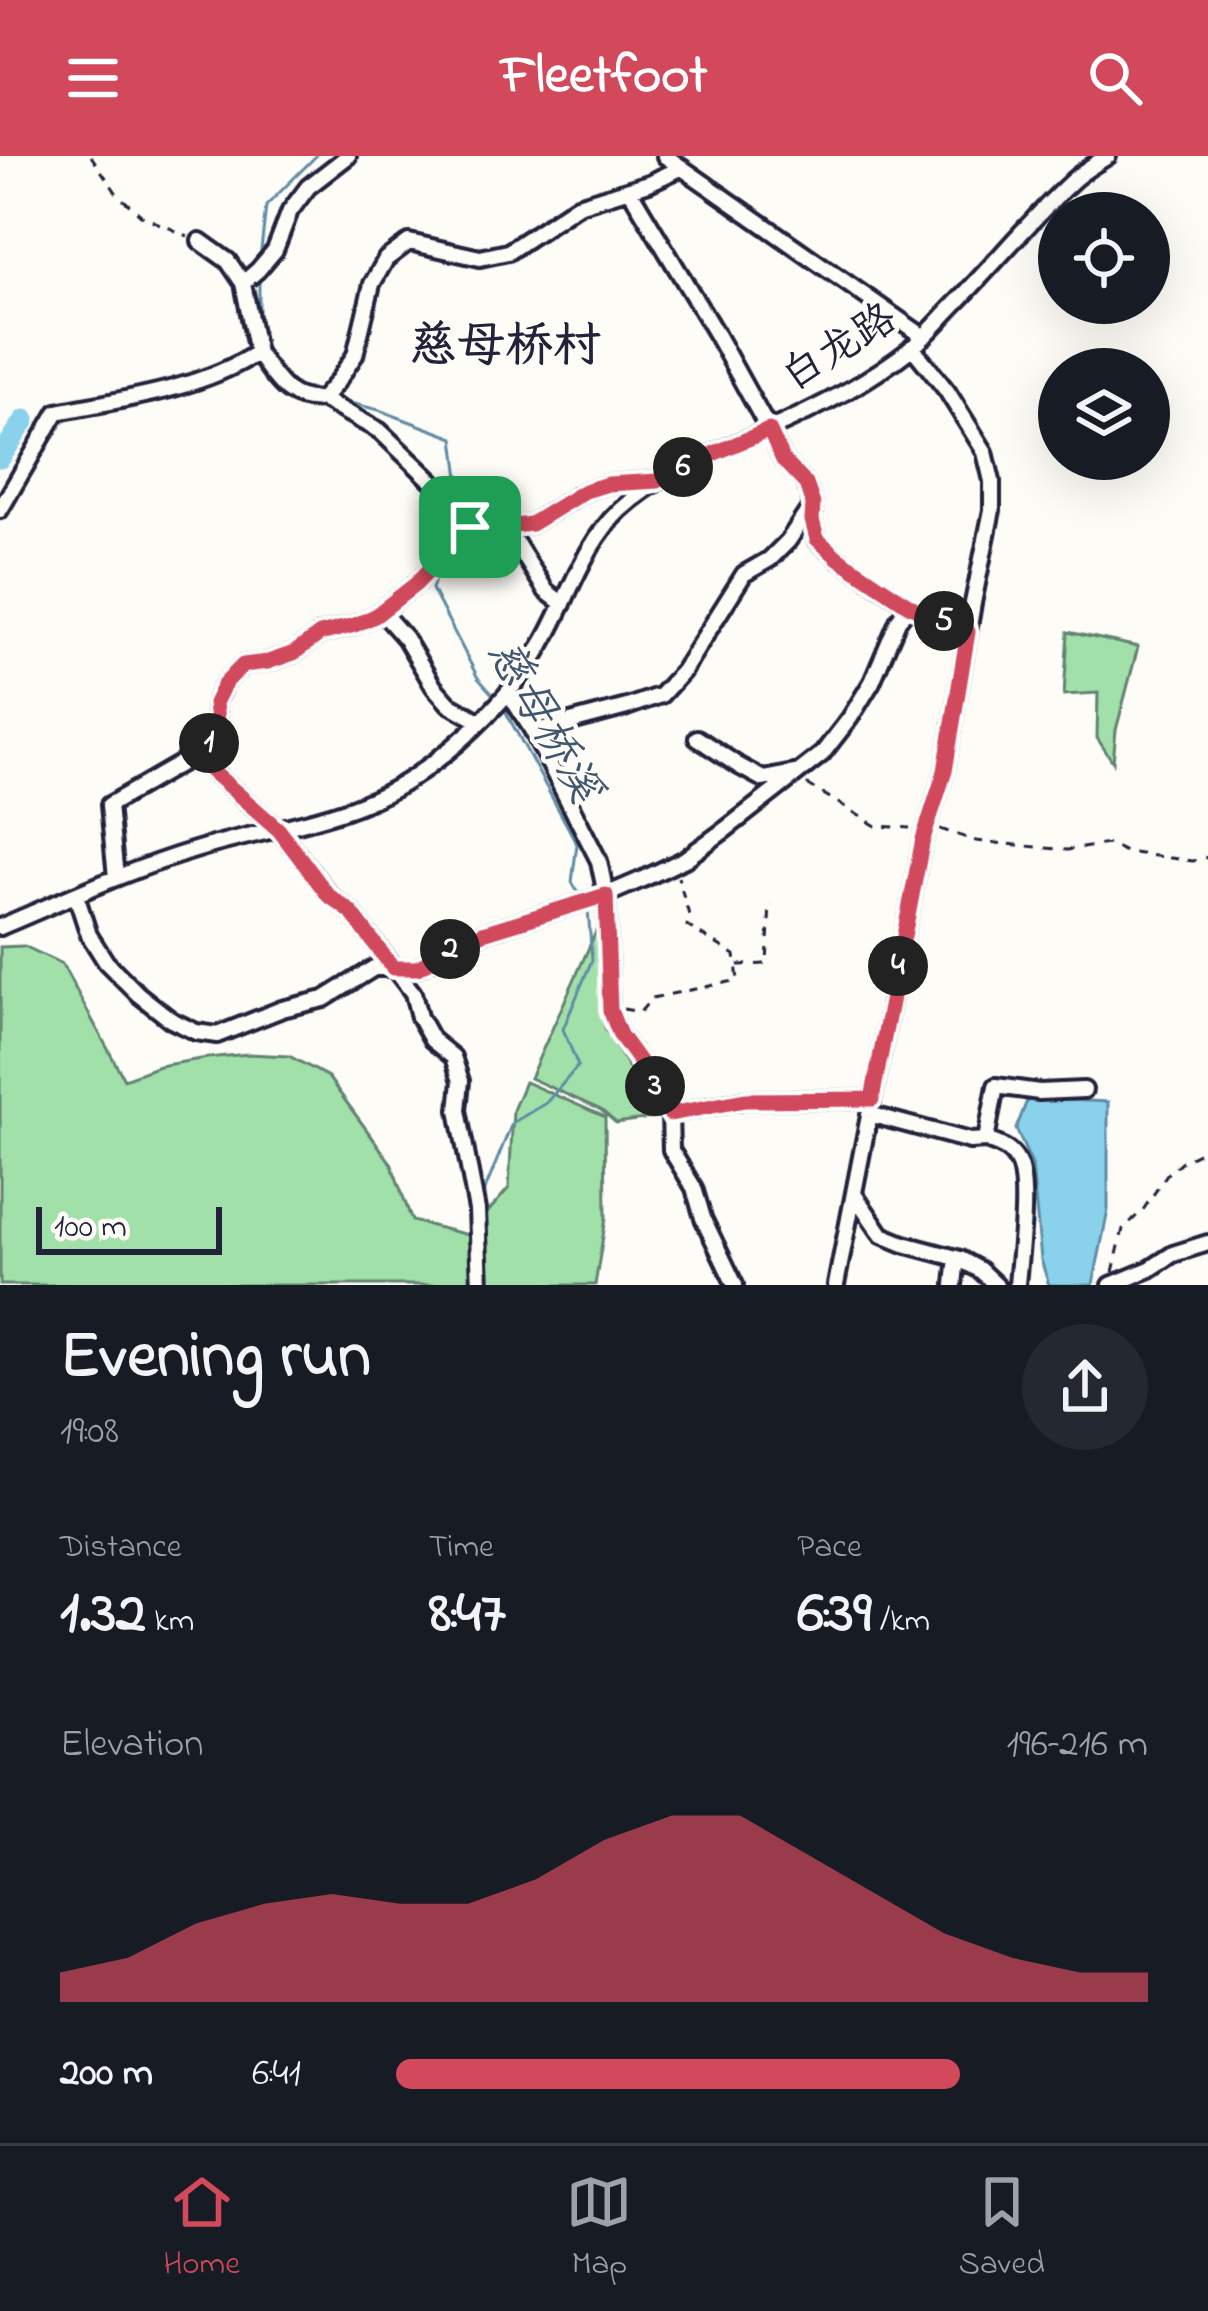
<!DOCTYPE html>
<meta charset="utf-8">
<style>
body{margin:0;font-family:"Indie Flower","LXGW WenKai TC",sans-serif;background:#242831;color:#f1f3f6;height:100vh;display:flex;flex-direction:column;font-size:45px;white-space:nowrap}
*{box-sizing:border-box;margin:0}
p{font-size:39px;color:#9ea1a6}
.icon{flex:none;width:66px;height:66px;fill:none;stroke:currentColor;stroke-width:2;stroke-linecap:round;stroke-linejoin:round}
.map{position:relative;height:1129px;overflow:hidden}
.panel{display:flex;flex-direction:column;background:#171b24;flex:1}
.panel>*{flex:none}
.buttons{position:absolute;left:1038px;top:36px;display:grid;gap:24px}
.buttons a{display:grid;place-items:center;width:132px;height:132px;border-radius:50%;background:#171b24;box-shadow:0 12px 48px #0002;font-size:60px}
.scale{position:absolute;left:36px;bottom:30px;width:186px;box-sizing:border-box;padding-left:12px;border:6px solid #22223b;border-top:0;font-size:33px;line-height:42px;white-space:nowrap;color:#22223b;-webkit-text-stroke:9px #fdfcf7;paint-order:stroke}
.pin{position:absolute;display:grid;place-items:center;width:102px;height:102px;color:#fff;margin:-51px;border-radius:24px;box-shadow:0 6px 18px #0006}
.km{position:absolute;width:60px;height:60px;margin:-30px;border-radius:50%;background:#222;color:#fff;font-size:33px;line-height:60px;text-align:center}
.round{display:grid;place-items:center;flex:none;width:126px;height:126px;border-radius:63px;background:#242831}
.summary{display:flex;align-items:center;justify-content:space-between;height:204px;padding:0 60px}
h1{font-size:66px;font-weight:800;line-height:90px}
.figures{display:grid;grid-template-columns:repeat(3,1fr);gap:18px;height:204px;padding:12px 60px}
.figures div{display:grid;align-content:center}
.figures b{font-size:60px;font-weight:800}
.figures small{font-size:33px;font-weight:400}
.figures p{font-size:33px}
.chart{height:336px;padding:24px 60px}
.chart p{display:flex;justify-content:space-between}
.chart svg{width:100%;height:216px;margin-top:12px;fill:#d1495b;opacity:.7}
ul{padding:0 60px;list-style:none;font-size:39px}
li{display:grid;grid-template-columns:192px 144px 1fr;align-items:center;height:90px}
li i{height:30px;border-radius:15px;background:#d1495b}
header{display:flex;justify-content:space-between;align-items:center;height:156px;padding:0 60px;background:#d1495b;color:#fff;font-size:54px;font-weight:800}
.tab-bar{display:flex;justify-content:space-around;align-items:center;height:168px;border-top:3px solid #363941;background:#171b24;font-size:33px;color:#9ea1a6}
.tab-bar a{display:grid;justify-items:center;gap:6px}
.tab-bar .active{color:#d1495b}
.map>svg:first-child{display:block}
</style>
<header><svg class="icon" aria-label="menu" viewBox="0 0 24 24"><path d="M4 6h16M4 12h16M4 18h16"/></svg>Fleetfoot<svg class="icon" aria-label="search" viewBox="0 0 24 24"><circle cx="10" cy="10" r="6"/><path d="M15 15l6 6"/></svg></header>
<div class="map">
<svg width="1208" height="1129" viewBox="0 0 1208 1129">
<rect width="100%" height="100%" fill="#fdfcf7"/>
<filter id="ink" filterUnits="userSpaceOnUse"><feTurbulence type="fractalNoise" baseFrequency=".00833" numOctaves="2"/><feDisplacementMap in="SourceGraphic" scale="24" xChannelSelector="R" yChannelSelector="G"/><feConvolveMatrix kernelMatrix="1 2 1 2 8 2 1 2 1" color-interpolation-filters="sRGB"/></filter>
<g filter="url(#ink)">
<path fill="#a1e1a9" stroke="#628272" stroke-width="3" d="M1068,476L1138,491L1116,574L1113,606L1097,582L1098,537L1064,539Z
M599,769L605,873L659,961L616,967L601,954L530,922Z
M24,790L62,808L124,923L159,910L207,902L248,898L289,900L328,921L391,1007L412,1065L468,1079L509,1032L513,954L525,926L605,961L606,1062L595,1129H0V791Z"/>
<path fill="#8ad1eb" stroke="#608ba5" stroke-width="3" d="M1028,942L1108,946V1054L1093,1129H1049L1041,1104L1032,1009L1016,973Z"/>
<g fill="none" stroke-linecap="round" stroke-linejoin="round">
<path stroke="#608ba5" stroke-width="3" d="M260,103L266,50L316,0
M259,119V175
M280,217L301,234
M338,244L379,254L454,282L461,338L458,354
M438,414L432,433L478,522L496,542
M502,549L577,688L572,726L580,740
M481,1044L512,967L546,947L578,910L563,873L592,804L588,753"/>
<path stroke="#8ad1eb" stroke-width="21" d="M0,302L25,264"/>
<defs>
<path id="minor" d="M665,0L924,181
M629,33L716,178L769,274L783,304L806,328L813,348L812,364L817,384L838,402L909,450L968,475
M243,127L258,114L275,94L290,55L308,31L348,0
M257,197C276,222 287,247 322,243L337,226L355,199L372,128L386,103L409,86L480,102L508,96L578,49L649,27L681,12
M322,243L380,275L434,327L457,364L470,371
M0,354L57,256C124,243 198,234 257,197L243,127L228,105L200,85
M506,371L546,435L563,448
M381,455L405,482L434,531L449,548L479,565
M508,536L531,572L599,705L606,739L610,854L620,879L647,916L670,958L671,994L694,1032L703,1062L735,1129
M533,576L627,551L661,539L683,515L744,418L770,403L788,385L810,352
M697,582L739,610L763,623L799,616
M116,722L109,649L199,597
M76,739L89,779L106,806L138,838L171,864L196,876L217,879L282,853L324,843L374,812H417L483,777L606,739L643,723L685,703L726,673L822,598L850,562L872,526L898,465L909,450
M0,771C64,744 128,714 195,694C270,671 352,665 418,618C465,585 514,538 543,487C568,444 583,389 620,354C661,316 713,298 763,276C815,254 869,226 913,191C929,177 943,160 958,145C996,106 1031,63 1071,26C1081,16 1095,8 1108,0
M670,958L745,944L872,943
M869,958L970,985L986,984L996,930L1039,936L1084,934
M986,984C999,989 1010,992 1017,1005C1030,1027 1019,1101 1017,1129
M854,1038L882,1079L904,1088L960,1103L980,1114L996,1129
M480,1129L477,1054L458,954L461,925L453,901L432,884L419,861L413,837L351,756L329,739L279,674L206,610L199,597L207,587L219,584L215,547L225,527L243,509L268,506L294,497L320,478L355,469L375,460L416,428L470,371H506L531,368L585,335L608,328L653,325
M836,1129L923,683L945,615L973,447L992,354V325L985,296L947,235L912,191
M954,1129L956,1110L960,1103
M1111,1129L1150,1113L1173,1098L1208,1087"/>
</defs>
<use href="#minor" stroke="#22223b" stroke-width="22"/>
<path stroke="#22223b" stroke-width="3" stroke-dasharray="9 9" stroke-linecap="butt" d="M91,0L118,39L142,60L188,80
M807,628L876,670L910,672
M940,673L976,685L1067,694L1109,688L1125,696L1193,705L1208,701
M738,809L767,808L770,747
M623,853L640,856L652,842L738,824L735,799L687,770L689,759L678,721
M1113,1116L1123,1073L1143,1054L1167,1018L1182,1005L1208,992"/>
<use href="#minor" stroke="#fdfcf7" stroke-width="14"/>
</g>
</g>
<g fill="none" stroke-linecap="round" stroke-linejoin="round" filter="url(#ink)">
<defs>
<path id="route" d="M769,274L783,304L806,328L813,348L812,364L817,383L838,402L910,450L968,476L945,615L923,683L872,943L745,944L670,958L647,916L620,879L610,854L606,739L483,777L417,812H393L351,756L328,739L279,674L206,610L200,597L208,587L219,584L215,547L225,527L243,509L268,506L294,497L320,478L355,469L375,460L416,428L470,371H506L531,368L585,335L608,328L658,325L682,311Z"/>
</defs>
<use href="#route" stroke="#fff" stroke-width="24"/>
<use href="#route" stroke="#d1495b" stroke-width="15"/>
</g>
<g text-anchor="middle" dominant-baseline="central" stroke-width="9" stroke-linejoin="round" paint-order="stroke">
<g font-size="42" fill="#22223b" stroke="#fdfcf7">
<text transform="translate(840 193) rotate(-32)">白龙路</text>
</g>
<g font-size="45" font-style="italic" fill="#415770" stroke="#fdfcf7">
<text transform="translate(542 566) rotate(60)">慈母桥溪</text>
</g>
<g font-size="48" font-weight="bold" fill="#22223b" stroke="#fdfcf7">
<text x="505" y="192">慈母桥村</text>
</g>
</g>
</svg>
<div class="buttons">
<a><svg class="icon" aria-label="locate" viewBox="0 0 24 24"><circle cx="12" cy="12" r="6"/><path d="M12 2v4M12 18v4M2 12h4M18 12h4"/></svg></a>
<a><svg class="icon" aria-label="layers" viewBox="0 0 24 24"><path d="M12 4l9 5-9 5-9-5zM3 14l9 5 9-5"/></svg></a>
</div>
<div class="scale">100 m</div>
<div class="pin" style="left:470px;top:371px;background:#1e9e55"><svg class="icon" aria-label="arrive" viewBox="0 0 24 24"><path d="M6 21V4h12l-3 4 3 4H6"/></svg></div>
<b class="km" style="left:209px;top:587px">1</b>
<b class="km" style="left:450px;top:793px">2</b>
<b class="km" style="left:655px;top:930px">3</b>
<b class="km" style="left:898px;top:810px">4</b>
<b class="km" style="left:944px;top:465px">5</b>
<b class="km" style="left:683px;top:311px">6</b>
</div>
<section class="panel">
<div class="summary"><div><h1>Evening run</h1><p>19:08</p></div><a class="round"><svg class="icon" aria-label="share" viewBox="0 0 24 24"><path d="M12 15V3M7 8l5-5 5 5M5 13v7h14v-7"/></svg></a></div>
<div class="figures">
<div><p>Distance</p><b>1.32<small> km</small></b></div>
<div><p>Time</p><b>8:47</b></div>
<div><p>Pace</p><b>6:39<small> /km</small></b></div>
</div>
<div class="chart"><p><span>Elevation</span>196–216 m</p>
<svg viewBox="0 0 160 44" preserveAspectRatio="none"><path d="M0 44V38L10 35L20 28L30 24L40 22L50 24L60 24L70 19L80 11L90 6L100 6L110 14L120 22L130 30L140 35L150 38L160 38V44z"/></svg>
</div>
<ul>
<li><b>200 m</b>6:41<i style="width:75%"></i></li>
</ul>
</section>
<nav class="tab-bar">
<a class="active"><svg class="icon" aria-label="home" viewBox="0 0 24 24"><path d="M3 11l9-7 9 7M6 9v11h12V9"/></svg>Home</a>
<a><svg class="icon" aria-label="map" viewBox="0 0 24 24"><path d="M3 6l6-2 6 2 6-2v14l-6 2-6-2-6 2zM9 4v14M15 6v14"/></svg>Map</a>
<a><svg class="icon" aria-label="saved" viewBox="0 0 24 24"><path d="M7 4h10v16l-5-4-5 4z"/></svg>Saved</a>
</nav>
